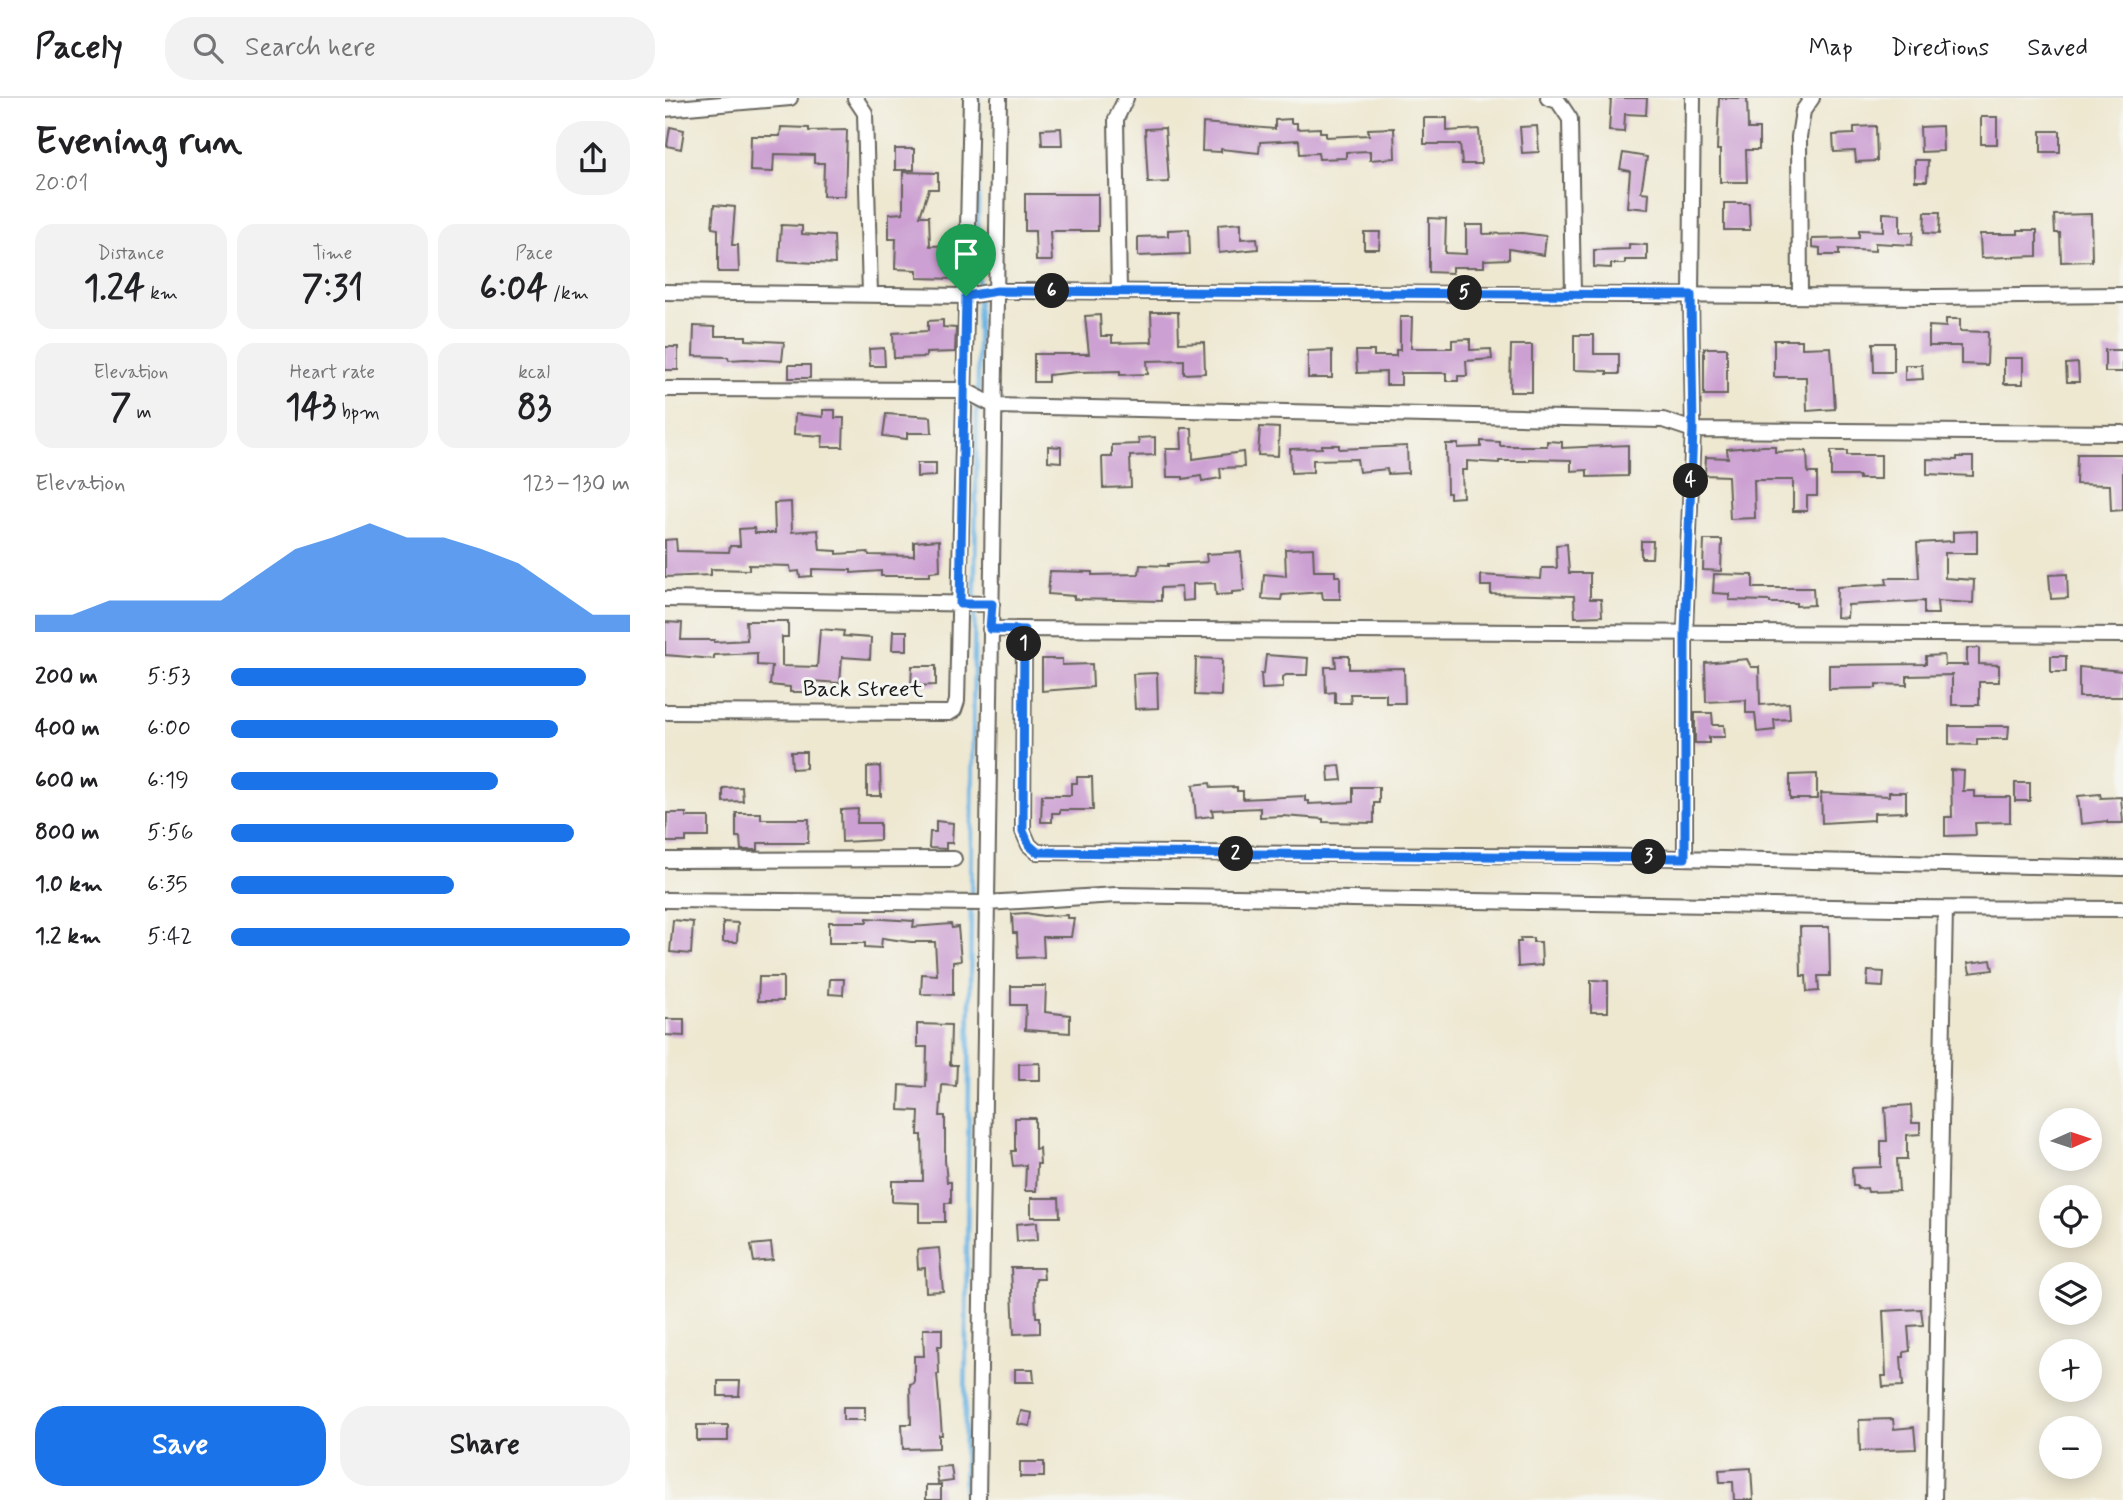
<!DOCTYPE html>
<meta charset="utf-8">
<style>
body{margin:0;font-family:Mynerve,sans-serif;background:#f2f2f2;color:#202124;height:100vh;display:flex;flex-direction:column;font-size:26px;white-space:nowrap}
*{box-sizing:border-box;margin:0}
p{font-size:23px;color:#757577}
.icon{flex:none;width:38px;height:38px;fill:none;stroke:currentColor;stroke-width:2;stroke-linecap:round;stroke-linejoin:round}
.map{position:relative;flex:1;overflow:hidden}
.side{display:flex;flex-direction:column;background:#fff;width:665px}
.side>*{flex:none}
.needle{width:46px;rotate:87deg}
.buttons{position:absolute;left:1374px;top:1010px;display:grid;gap:14px}
.buttons a{display:grid;place-items:center;width:63px;height:63px;border-radius:50%;background:#fff;box-shadow:0 4px 18px #0003;font-size:35px}
.pin{position:absolute;display:grid;place-items:center;width:60px;height:60px;color:#fff;margin:-72px -30px;border-radius:50% 50% 50% 0;rotate:-45deg;box-shadow:0 0 7px #0007}
.pin .icon{rotate:45deg}
.km{position:absolute;width:35px;height:35px;margin:-18px;border-radius:50%;background:#222;color:#fff;font-size:19px;line-height:35px;text-align:center}
.round{display:grid;place-items:center;flex:none;width:74px;height:74px;border-radius:28px;background:#f2f2f2}
.summary{display:flex;align-items:center;justify-content:space-between;height:119px;padding:0 35px}
h1{font-size:38px;font-weight:800;line-height:52px}
.stats{display:grid;grid-template-columns:repeat(3,1fr);gap:10px;height:119px;padding:7px 35px}
.stats div{display:grid;align-content:center;border-radius:18px;background:#f2f2f2;text-align:center}
.stats b{font-size:35px;font-weight:800}
.stats small{font-size:19px;font-weight:400}
.stats p{font-size:19px}
.chart{height:196px;padding:14px 35px}
.chart p{display:flex;justify-content:space-between}
.chart svg{width:100%;height:126px;margin-top:7px;fill:#1a73e8;opacity:.7}
.cta{display:flex;gap:14px;margin-top:auto;padding:14px 35px}
.cta a{flex:1;height:80px;border-radius:28px;background:#1a73e8;color:#fff;font-size:28px;font-weight:800;line-height:80px;text-align:center}
.cta a+a{background:#f2f2f2;color:#202124}
ul{padding:0 35px;list-style:none;font-size:23px}
li{display:grid;grid-template-columns:112px 84px 1fr;align-items:center;height:52px}
li i{height:18px;border-radius:9px;background:#1a73e8}
header{display:flex;align-items:center;gap:42px;box-sizing:border-box;height:98px;padding:0 35px;background:#fff;border-bottom:2px solid #e0e0e0}
header strong{font-size:33px}
nav{display:flex;gap:38px;margin-inline-start:auto;font-size:24px}
.search{width:490px;height:63px;background:#f2f2f2;display:flex;align-items:center;gap:18px;box-sizing:border-box;padding:0 24px;border-radius:28px;color:#757577;font-size:26px}
main{display:flex;flex:1;min-height:0}
.map>svg:first-child{display:block}
</style>
<header>
<strong>Pacely</strong>
<div class="search"><svg class="icon" aria-label="search" viewBox="0 0 24 24"><circle cx="10" cy="10" r="6"/><path d="M15 15l6 6"/></svg>Search here</div>
<nav><a>Map</a><a>Directions</a><a>Saved</a></nav>
</header>
<main>
<section class="side">
<div class="summary"><div><h1>Evening run</h1><p>20:01</p></div><a class="round"><svg class="icon" aria-label="share" viewBox="0 0 24 24"><path d="M12 15V3M7 8l5-5 5 5M5 13v7h14v-7"/></svg></a></div>
<div class="stats">
<div><p>Distance</p><b>1.24<small> km</small></b></div>
<div><p>Time</p><b>7:31</b></div>
<div><p>Pace</p><b>6:04<small> /km</small></b></div>
</div>
<div class="stats">
<div><p>Elevation</p><b>7<small> m</small></b></div>
<div><p>Heart rate</p><b>143<small> bpm</small></b></div>
<div><p>kcal</p><b>83</b></div>
</div>
<div class="chart"><p><span>Elevation</span>123–130 m</p>
<svg viewBox="0 0 160 44" preserveAspectRatio="none"><path d="M0 44V38L10 38L20 33L30 33L40 33L50 33L60 24L70 15L80 11L90 6L100 11L110 11L120 15L130 20L140 29L150 38L160 38V44z"/></svg>
</div>
<ul>
<li><b>200 m</b>5:53<i style="width:89%"></i></li>
<li><b>400 m</b>6:00<i style="width:82%"></i></li>
<li><b>600 m</b>6:19<i style="width:67%"></i></li>
<li><b>800 m</b>5:56<i style="width:86%"></i></li>
<li><b>1.0 km</b>6:35<i style="width:56%"></i></li>
<li><b>1.2 km</b>5:42<i style="width:100%"></i></li>
</ul>
<div class="cta"><a>Save</a><a>Share</a></div>
</section>
<div class="map">
<svg width="1458" height="1402" viewBox="0 0 1458 1402">
<rect width="100%" height="100%" fill="#f6f6f2"/>
<filter id="ink" filterUnits="userSpaceOnUse"><feTurbulence type="fractalNoise" baseFrequency=".0143" numOctaves="2"/><feDisplacementMap in="SourceGraphic" scale="14" xChannelSelector="R" yChannelSelector="G"/><feConvolveMatrix kernelMatrix="1 2 1 2 8 2 1 2 1" color-interpolation-filters="sRGB"/></filter>
<filter id="wash" filterUnits="userSpaceOnUse"><feTurbulence type="fractalNoise" baseFrequency=".00686" numOctaves="4" result="noise"/><feDisplacementMap in="SourceGraphic" scale="28" xChannelSelector="R" yChannelSelector="G"/><feGaussianBlur stdDeviation="1.57" result="paint"/><feColorMatrix in="noise" values="0 0 0 0 0 0 0 0 0 0 0 0 0 0 0 0 0 1.4 0 .05"/><feComposite in="paint" operator="in"/></filter>
<g filter="url(#wash)">
<rect width="100%" height="100%" fill="#eee8d1"/>
<g fill="none" stroke-linecap="round" stroke-linejoin="round">
<path stroke="#6bb4e3" stroke-width="4.5" d="M313,295V0
M299,1402L312,304"/>
</g>
<g id="blocks">
<path fill="#cca0d2" d="M946,0H982L981,17L960,16L959,34L944,33Z
M1054,0H1082L1083,31H1094V52H1081L1082,84H1055V52H1052Z
M1316,19H1332V46H1316Z
M759,20H782V33L814,31L816,66H797L795,46H759Z
M626,21V25H632V31L655,30V34H661V39L704,37L703,31L729,30L730,60L705,62V53L681,54V60L654,61L653,55L635,56L634,42L595,44L594,55L556,51V54L537,53L538,25L610,31V22Z
M872,28L874,54L857,55L855,29Z
M1211,28L1212,63L1191,64L1190,53L1169,54L1168,37L1189,36V29Z
M1277,28L1278,53L1256,54L1255,29Z
M5,29L19,32L16,51L2,48Z
M116,29L144,30V33L182,32L180,98H158L159,65H149V57L109,56L108,74L85,73L86,38H115Z
M396,30L397,47H377L376,31Z
M500,30L504,84L483,85L480,31Z
M1376,33H1395V54H1376Z
M230,51H249V72H230Z
M958,55L982,59L976,94L984,95L983,111L962,109L965,73L955,71Z
M1250,62H1263L1262,83H1250Z
M238,74L273,75V91H264L255,118H264L265,148L292,147V181L252,180V172L230,171L231,141H224V116L238,115Z
M360,96H433V133H385L387,163H371L370,133H360Z
M1059,105H1084L1085,132H1059Z
M49,107L70,109L67,147H73L74,174H53V131L47,130Z
M1260,114H1275L1274,136L1259,135Z
M1218,115L1235,116V134H1248L1247,147L1210,145V153L1174,151V157H1155V150L1147,149V141L1194,140V132L1218,133Z
M1426,116L1427,163L1396,164L1395,135H1390L1389,117Z
M764,120L781,121L780,155L801,156V127H818V136L857,135L881,138L879,157L844,151V161L819,162V169H787V175L764,174Z
M576,125V141L592,140L593,151L554,155L553,127Z
M116,127L137,128V136L169,138L170,166L114,163Z
M524,131L525,156L473,158V139L503,138V132Z
M1353,132H1372V158L1316,160L1315,136H1353Z
M699,134H715L714,151H699Z
M964,146L982,147V162H960V166H946V170L929,169V152L964,151Z
M486,214H513L514,245L539,244L540,275L519,276V262L482,263L483,276L455,277V273L413,274L383,277V284H369V256H424L420,218L435,217L436,238H447V245L487,244Z
M735,219H747L746,250H787V242L805,241V252L826,251L827,261L801,263L802,278H793V283H781V275H736V287H721V274L692,275L691,253H709V258H731V252H735Z
M1281,221H1295V233L1323,234L1322,267L1296,266V248H1264V228L1281,229Z
M278,222V229L291,230L290,254L261,255V259L229,260L228,235L263,233V223Z
M29,228L50,229V238H81V242L119,244L117,263L81,261L64,262L63,259L28,258Z
M909,237H929V256H954V276H942V273L909,272Z
M1109,242H1137V250L1166,249L1170,311L1142,313L1141,279H1109Z
M1208,245H1229V274H1209Z
M846,247H867V294H845Z
M0,249H13V272H0Z
M219,250L220,268H205L204,251Z
M1039,250H1062V297H1039Z
M667,252V280H643V253Z
M1440,252H1458V274H1440Z
M1339,260H1358V286H1339Z
M1413,265L1414,284H1402L1401,266Z
M124,267H145V280H124Z
M1240,267H1257L1258,281L1240,282Z
M158,312H170V320H179L178,349H157L158,338L129,336L130,316L158,319Z
M221,316L266,319L267,335H242V341L218,338Z
M595,329L614,330L613,358L593,357Z
M516,330H527L528,361L578,354L579,369L555,370L556,380L537,383L536,378L518,381V379H502L501,351H517Z
M490,339V357L465,358L466,389L438,390L437,359H447V347L474,346L473,340Z
M816,343L835,344V348H882V343L897,344V350L963,347V378L922,379V372L906,373V362L864,361V363H834V365L802,363V372H797L798,399L785,400V395H782L781,346H793V350L816,349Z
M657,347H674V351L742,348L743,375L723,376L722,371L694,374L692,361L648,362V374L626,375L625,351L657,350Z
M383,348L396,349V364L383,363Z
M1099,348H1110V354L1142,353L1143,375H1152V398H1142V413H1128V382H1089L1090,420L1065,421L1063,378L1040,377L1041,359L1063,360L1062,351Z
M1166,353H1182V357H1216V381H1194V378H1166Z
M1412,356H1458V412L1446,413L1445,387L1411,386Z
M1292,359H1308V378L1262,376V361L1292,362Z
M252,365H271V378L252,379Z
M126,404L127,434L153,432L155,452L172,453V456L203,454L204,457L249,458V444L274,442L275,473L265,474V478H216V473L186,475V472L147,471V478L135,479L134,473L126,474L125,468L84,467V472L46,471V477L0,479V442L11,441L12,453L64,454L65,448H75L74,431L89,430L90,435H110L109,405Z
M1312,433V455H1280V480L1309,482L1308,505L1272,503L1273,516H1259V503L1183,507L1182,520L1171,519L1172,489L1222,486L1221,480H1254L1252,445L1288,443V434Z
M1039,442H1057L1056,473L1038,472Z
M976,443H988L987,460H976Z
M902,446L904,475H925V501H936L937,518L910,519L909,498L826,496V488H816V477L876,481L877,470H892L891,447Z
M648,450L649,473H670V478H675V501H658L657,494L617,497L616,502L597,501L599,476L621,478L620,451Z
M576,454L579,493L567,494V496L551,497L550,485L528,486V502L517,503L516,489L496,490V503L409,501V498L383,496L385,473L427,474V477L474,476L475,467L503,468V466L542,464L541,456Z
M1049,476L1088,477V490H1148L1149,507L1131,508V505H1105V503L1064,502V496L1048,495Z
M1402,476L1403,500L1386,501L1384,477Z
M81,523H123V539H117V568L152,569L155,531L179,533L178,538L206,540L205,561L177,559L175,585L146,583L145,594H125V589L105,587L107,568L92,567V555L49,557V561L0,557V524L17,525L16,542H49V544L82,542Z
M228,533H242V552H227Z
M1302,550H1314V566L1334,567V584H1314V607H1287V577L1242,578V587L1211,586V590L1164,591V567L1261,566V558L1279,557L1280,567H1302Z
M601,557L643,560L642,577H621L618,579V590L597,591L596,576L599,575Z
M670,558H684V571L739,570L740,605H721V596H685L686,605H670V594L661,595L660,569H671Z
M1386,558H1401V574H1386Z
M531,560L557,561L556,598L530,597Z
M377,561H397V567L427,566L428,589L377,593Z
M1082,561L1086,569H1094L1095,607L1124,605L1125,621L1109,622L1110,632L1092,634L1090,615H1081V602L1041,604L1040,565Z
M247,568H271V587L246,588Z
M1414,569L1458,573V599H1414Z
M492,575L493,610L470,611L468,576Z
M1030,615H1047L1048,627H1059L1060,639H1044V645H1030Z
M1284,628H1344L1343,641H1312V647L1284,646Z
M126,654H141V670L127,671Z
M675,667L677,682L664,683L663,668Z
M215,668L216,698H202V669Z
M1286,672L1299,673L1298,693H1310V699H1345V724L1310,725L1311,737L1280,738V719H1287Z
M1152,676V701H1125V677Z
M412,679H427L428,712H395V715H387V724H376L377,697H406V685H412Z
M545,685L546,690L572,689V693H578V701L640,698V703H644V706L688,704V689H714V705H709V725L658,724V721L618,718L595,719V710L547,712L548,718L531,720L528,687Z
M1350,685H1365V703H1350Z
M77,689L78,703L58,704V690Z
M1224,694H1241V714L1209,715V722L1157,725L1156,695L1224,698Z
M1435,696L1436,700L1456,699L1458,725H1442V723L1416,726L1413,698Z
M193,711L192,725H215V742L177,744L176,712Z
M2,715H21V719H44V739H21V744H1Z
M71,715H96V721H144L143,745H93V752H76L75,739H71Z
M271,723L288,725L287,745H281V751L264,750L265,734H271Z
M361,815L378,818L402,817V820H409L406,839H378L379,859L353,860L352,835H348L347,816Z
M202,820L249,823L248,829L286,826L287,830L293,829L296,863L288,864V897L256,896L257,876L272,877L270,844H246L217,840L216,850L200,849V845H164V824H202Z
M8,822L28,824L26,856L5,854Z
M58,824L73,825L72,844H58Z
M1135,829H1164L1165,878H1153L1154,893L1142,894L1141,878H1136Z
M855,840H868V844H876L877,867L853,869L852,844H856Z
M1326,862L1328,872L1305,875L1303,865Z
M1203,873L1219,874L1218,889L1202,888Z
M94,879H118V903H93Z
M165,881H179L178,897L164,896Z
M926,882L943,883V914H926Z
M346,888H381L380,914L405,917V935L360,932L361,907H346Z
M0,921H19V938L0,937Z
M252,926L286,927L285,967H292L291,988L277,987L275,1018H280V1063L282,1084H286V1105H280V1124H254V1105L227,1104V1083H258L257,1037H253L254,1013L234,1012L235,987L261,989L262,949H252Z
M375,965V982H354V966Z
M1246,1007L1247,1025H1255V1036L1242,1037V1061H1232L1234,1093L1203,1094L1202,1090L1193,1091L1192,1088H1188L1187,1070L1216,1069V1043H1222L1220,1009Z
M350,1020H370V1051L374,1050L375,1066H372L371,1093H360L361,1067L348,1068L346,1053H350Z
M366,1100H394L395,1119H366Z
M372,1124L373,1142L352,1143L351,1126Z
M106,1145L108,1162L89,1164L86,1147Z
M274,1150L278,1193L261,1194L260,1170L253,1171L252,1152Z
M346,1170H378L379,1181H371L370,1191L371,1219H375V1235L349,1236Z
M1256,1211L1258,1227L1243,1228L1245,1253L1239,1254V1259H1236L1238,1288L1218,1289L1217,1278H1221L1218,1213Z
M258,1231H277V1248H273L274,1276H272L277,1337H274V1350L238,1351L237,1326H246L245,1286L249,1285V1258H259Z
M350,1271H368L369,1284H350Z
M53,1283H75L74,1298H53Z
M178,1309H200V1322H178Z
M356,1313L367,1315L365,1328L353,1326Z
M1228,1321L1229,1331L1249,1329L1251,1351L1195,1353L1194,1322Z
M32,1327H63V1343H32Z
M355,1364H379V1379H355Z
M286,1368L288,1383L273,1385L271,1369Z
M1086,1370L1088,1402H1069L1068,1384H1055L1054,1372Z
M261,1387H276V1402H261Z"/>
</g>
</g>
<g filter="url(#ink)">
<use href="#blocks" fill-opacity="0" stroke="#66635b" stroke-width="2"/>
<g fill="none" stroke-linecap="round" stroke-linejoin="round">
<defs>
<path id="minor" d="M190,0L200,15L205,196
M883,0L893,3L905,21L908,195
M0,11L125,0
M454,193L451,21L461,0
M0,194L301,198L332,193H360L1271,199L1458,197
M1135,198L1134,39L1138,13L1147,0
M0,291L299,292L330,308L998,322L1028,332L1458,335
M0,501L327,506
M325,531L1458,537
M359,532L358,733L364,747L372,754L927,758L1458,770
M0,614L284,615L289,612L292,603L306,0
M1020,760V533L1028,332L1026,197L1028,0
M0,762L289,761
M0,802L321,805L451,797L1230,810L1458,811
M313,1402L334,0
M1269,1402L1280,811"/>
</defs>
<use href="#minor" stroke="#66635b" stroke-width="18"/>
<use href="#minor" stroke="#fff" stroke-width="14"/>
</g>
</g>
<g fill="none" stroke-linecap="round" stroke-linejoin="round" filter="url(#ink)">
<defs>
<path id="route" d="M332,193L1026,197L1028,332L1020,533V760L372,754L364,747L358,733L359,532L325,531L327,506H295L301,198Z"/>
</defs>
<use href="#route" stroke="#fff" stroke-width="14"/>
<use href="#route" stroke="#1a73e8" stroke-width="9"/>
</g>
<g text-anchor="middle" dominant-baseline="central" stroke-width="6" stroke-linejoin="round" paint-order="stroke">
<g font-size="23" fill="#1c1c1c" stroke="#f6f6f2">
<text x="198" y="592">Back Street</text>
</g>
</g>
</svg>
<div class="buttons">
<a><svg class="needle" viewBox="-14 -14 28 28"><path d="M0-13l5 13h-10z" fill="#e53935"/><path d="M0 13l5-13h-10z" fill="#757577"/></svg></a>
<a><svg class="icon" aria-label="locate" viewBox="0 0 24 24"><circle cx="12" cy="12" r="6"/><path d="M12 2v4M12 18v4M2 12h4M18 12h4"/></svg></a>
<a><svg class="icon" aria-label="layers" viewBox="0 0 24 24"><path d="M12 4l9 5-9 5-9-5zM3 14l9 5 9-5"/></svg></a>
<a>+</a>
<a>−</a>
</div>
<div class="pin" style="left:301px;top:198px;background:#1e9e55"><svg class="icon" aria-label="arrive" viewBox="0 0 24 24"><path d="M6 21V4h12l-3 4 3 4H6"/></svg></div>
<b class="km" style="left:359px;top:546px">1</b>
<b class="km" style="left:571px;top:756px">2</b>
<b class="km" style="left:984px;top:759px">3</b>
<b class="km" style="left:1026px;top:383px">4</b>
<b class="km" style="left:800px;top:195px">5</b>
<b class="km" style="left:387px;top:193px">6</b>
</div>
</main>
